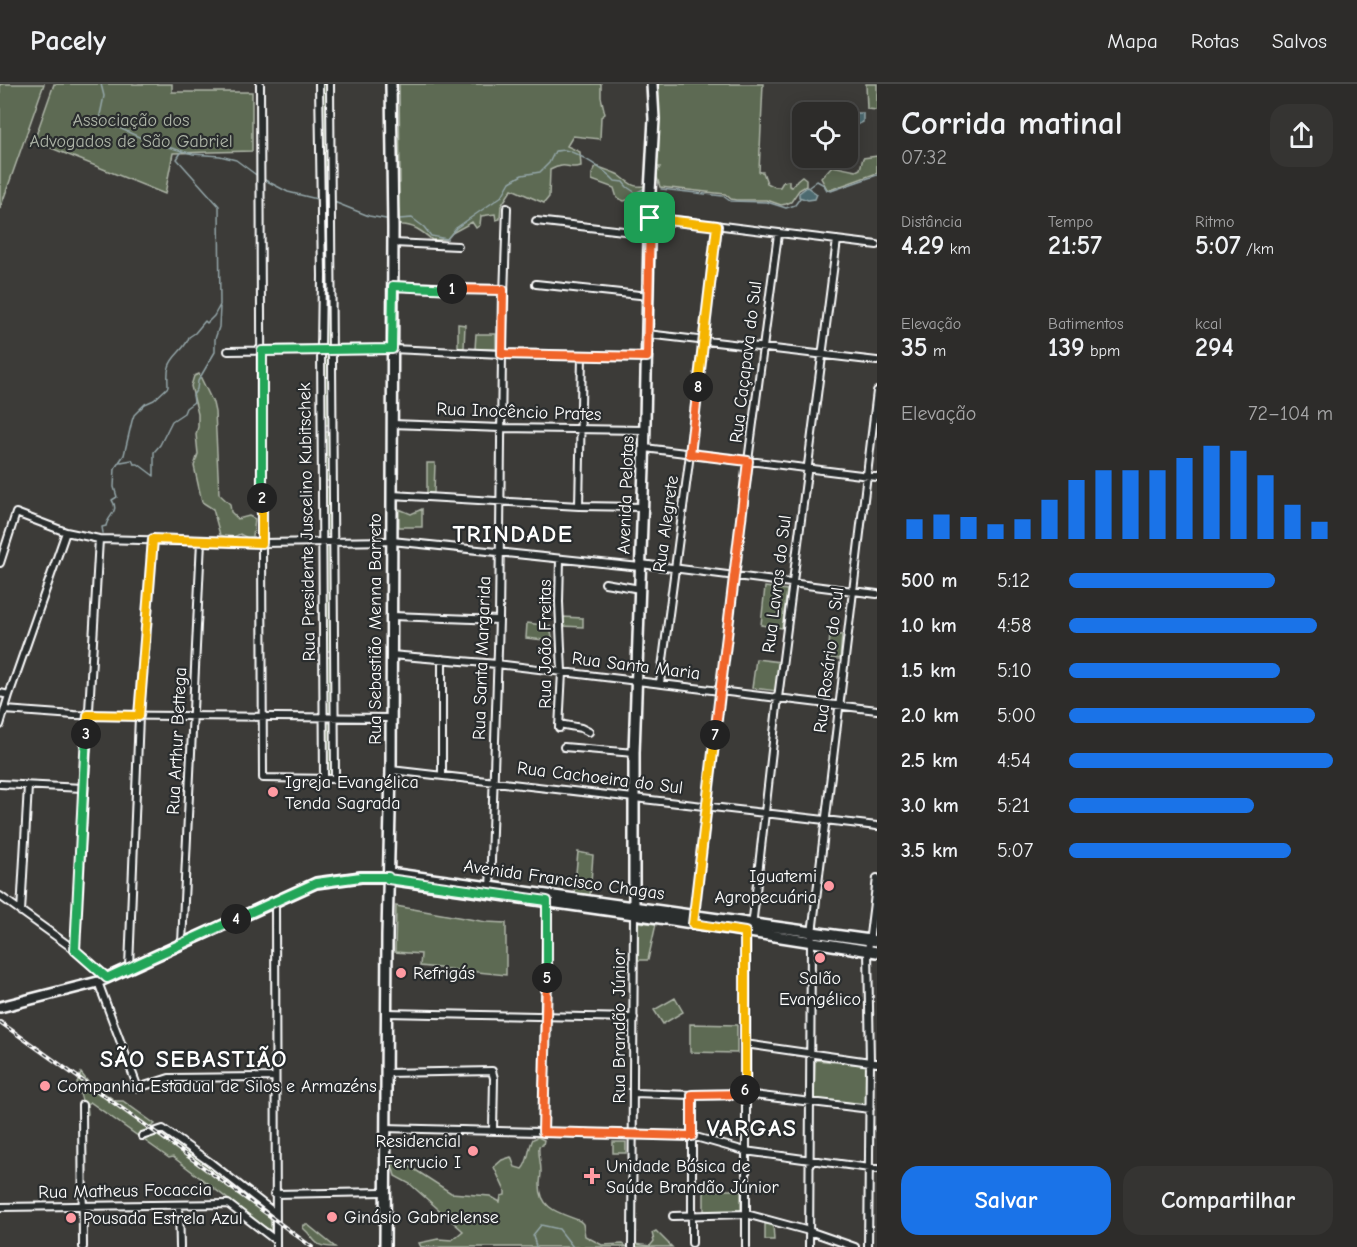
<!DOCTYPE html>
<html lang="pt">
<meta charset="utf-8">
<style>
body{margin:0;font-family:"Comic Neue",sans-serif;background:#353432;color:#f1f3f6;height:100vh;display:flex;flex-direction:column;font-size:22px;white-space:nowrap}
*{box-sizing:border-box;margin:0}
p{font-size:20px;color:#a7a7a8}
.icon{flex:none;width:33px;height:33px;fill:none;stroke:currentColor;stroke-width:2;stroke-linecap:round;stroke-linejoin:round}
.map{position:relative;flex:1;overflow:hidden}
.sheet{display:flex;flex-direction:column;background:#2d2c2a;width:480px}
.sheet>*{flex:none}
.controls{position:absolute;left:792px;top:18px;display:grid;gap:12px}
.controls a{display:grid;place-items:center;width:66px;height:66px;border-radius:12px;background:#2d2c2a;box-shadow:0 3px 15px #0003,0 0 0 2px #484847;font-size:30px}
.pin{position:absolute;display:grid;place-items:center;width:51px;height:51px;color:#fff;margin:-26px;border-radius:12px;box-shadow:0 3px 9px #0006}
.km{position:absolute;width:30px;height:30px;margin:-15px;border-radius:50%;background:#222;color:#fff;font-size:16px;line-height:30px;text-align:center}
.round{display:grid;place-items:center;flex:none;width:63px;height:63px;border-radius:18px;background:#353432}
.summary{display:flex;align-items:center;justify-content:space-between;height:102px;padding:0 24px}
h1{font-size:33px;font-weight:700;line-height:45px}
.stats{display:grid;grid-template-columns:repeat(3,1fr);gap:9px;height:102px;padding:6px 24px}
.stats div{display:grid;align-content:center}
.stats b{font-size:26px;font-weight:700}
.stats small{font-size:16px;font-weight:400}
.stats p{font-size:16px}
.chart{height:168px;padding:12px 24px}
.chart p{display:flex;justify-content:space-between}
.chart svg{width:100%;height:108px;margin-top:6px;stroke:#1a73e8;stroke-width:6}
.cta{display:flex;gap:12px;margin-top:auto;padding:12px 24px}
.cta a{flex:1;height:69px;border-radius:18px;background:#1a73e8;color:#fff;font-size:24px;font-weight:700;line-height:69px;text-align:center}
.cta a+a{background:#353432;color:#f1f3f6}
ul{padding:0 24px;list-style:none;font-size:20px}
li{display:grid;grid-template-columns:96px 72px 1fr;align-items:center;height:45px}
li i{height:15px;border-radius:8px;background:#1a73e8}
header{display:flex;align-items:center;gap:36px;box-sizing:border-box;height:84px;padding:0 30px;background:#2d2c2a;border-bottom:2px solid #484847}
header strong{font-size:28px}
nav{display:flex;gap:33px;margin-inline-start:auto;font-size:21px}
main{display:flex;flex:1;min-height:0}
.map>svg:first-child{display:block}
</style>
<header>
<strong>Pacely</strong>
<nav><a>Mapa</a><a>Rotas</a><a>Salvos</a></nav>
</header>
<main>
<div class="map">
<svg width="877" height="1163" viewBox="0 0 877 1163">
<rect width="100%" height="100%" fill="#3c3b38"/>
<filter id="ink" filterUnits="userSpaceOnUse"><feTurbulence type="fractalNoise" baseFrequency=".0167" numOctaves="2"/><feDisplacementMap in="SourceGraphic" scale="12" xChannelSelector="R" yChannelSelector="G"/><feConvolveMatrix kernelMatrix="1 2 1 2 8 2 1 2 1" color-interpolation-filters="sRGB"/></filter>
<g filter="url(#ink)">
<path fill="#5d6b52" stroke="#aeb5a8" stroke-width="1.5" d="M0,0H44L0,125Z
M54,0H172V8H252V67L173,69L165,110L34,57Z
M322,0H328L330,262L324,261Z
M399,0H601V13L605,30L601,33L600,55L573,52L567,62L580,68L581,82C568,86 567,77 550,86L549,113L544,119L512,105L501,122L500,135L496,136L495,130L481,132L480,141L476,144L472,138L452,149L447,155L432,156C422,147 412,140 400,141L396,100L400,99Z
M654,0H763L759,88H763L767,99L775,103H780L783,98L789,97V102L792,103L797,96L802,92L806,95V102L799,106L791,118L786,120L781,121L767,116H736L731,115L725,110L660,103L656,90L660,83H651Z
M866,0H877V26L867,25Z
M877,72V89L830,106L827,105L821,94L832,82L856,87L860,85L863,74Z
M596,82C603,85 612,87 619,91C631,100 633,105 650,101L649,115L635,114L624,117L617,114L614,104L592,96V90Z
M458,240L465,241L464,264H458Z
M476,250H496V265H475Z
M324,268H330V341H324Z
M199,290L213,319L215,328L219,410L230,420L231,428L238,435L249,432L255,435L253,453L247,454L240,450L230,455L220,451L213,425L202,418L194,382L198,370L196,350L198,343V330L191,302L194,292Z
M325,348H330V397H325Z
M427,379H435L434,409H427Z
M325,403H330V451H325Z
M399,425L411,430L422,425V443H399Z
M325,463H331V567H326Z
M765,503L787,506L782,544L761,541Z
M562,533L583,534V543L562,542Z
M527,539L550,542L553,557L526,554Z
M830,550L842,551L840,575L828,574Z
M326,573H332V629H326Z
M756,575L780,578L777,607L752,604Z
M326,639H332V691H327Z
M578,768L593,771L590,811L574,809Z
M396,822L486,838L506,839V891L420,882L421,870L395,868Z
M638,838L656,840L648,876H638Z
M675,914L683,928L663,940L654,926Z
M690,940L737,941V969L690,968Z
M815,976L866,981V1020L814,1016Z
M81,989L88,998L116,1017H123L155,1040L138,1052L90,1018L87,1020L88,1030L83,1033V1020L77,999Z
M160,1048L192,1070L270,1128L271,1145L270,1146L263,1142L173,1073L169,1074L144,1056Z
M538,1053L544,1056L543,1061L539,1062C538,1071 541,1078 541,1087C541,1092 540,1097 540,1101C540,1127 562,1129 580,1137L583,1140L585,1152L602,1161L623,1160L627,1163H421L419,1159L438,1155L452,1156L463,1147L410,1100L395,1092L392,1081L397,1078L414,1085L451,1109L490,1112L500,1118L501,1112L505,1111V1107L494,1083L502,1076L511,1073L515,1083L522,1085C529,1078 528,1064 533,1055Z
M613,1058H626V1069H613Z
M704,1106H741V1127H704Z
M765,1140H773L774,1156H765Z
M304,1141H308L335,1163C312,1163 317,1156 303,1144Z
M656,1147L672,1163H634L635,1160L650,1162L654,1157L652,1149Z"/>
<path fill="#4d6b70" stroke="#94a6a9" stroke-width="1.5" d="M854,29H863V38L851,44L848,48V37Z
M807,103L817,110L815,115L808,116L799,113V109Z"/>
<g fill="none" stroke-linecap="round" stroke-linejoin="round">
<path stroke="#94a6a9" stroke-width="1.5" d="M101,0L104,12L100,31L104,37L150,58L193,70L220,72L236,76L259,93
M263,95L288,108L317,115
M809,103L817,97L824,101L827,106L831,107L877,91
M661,105L723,112L730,117L767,118L786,124L795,121L800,114
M334,118L369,132L386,135
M399,135L412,134L424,143L431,152L447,155L456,144L502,112L510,98L522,91L540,88L549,79L555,67C558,67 562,66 565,66C579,69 606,87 615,97L623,98L627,103L636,109L645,104
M121,378L132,376L134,380H138L154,392V368L160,361L172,337L184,329L186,324L194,318L193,311L197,305L198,297L215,268V255L219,243L220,223
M103,449L102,443L106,442C108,431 120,428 112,416L117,413L114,403L115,384L124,371L132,337L134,331L145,320L154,316L168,303C168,298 167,288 169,283C172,271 186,265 189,253L195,249L205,237L207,239L214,232L220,221L219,122L177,75L182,67
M536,1163L533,1151L541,1141L559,1145L573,1163"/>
<defs>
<path id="street" d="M260,0L263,694L335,695L330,0
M319,0L322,192L321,265L324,695
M650,133L877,161
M536,137L650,150
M393,159L458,162
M536,200L649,212
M393,202L503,206
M647,250L877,277
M228,267L392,265L502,270L647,273
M392,340L501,344L645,346
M645,364L877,393
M392,411L579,422L643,423
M579,422L582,272
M66,448L99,455L262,459L392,457L640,483
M0,479L16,429L66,448L9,611
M641,480L877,510
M605,499L640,505
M392,532L499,536
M391,571L497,580L877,626
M660,599L690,370L717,142
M0,609L9,611L0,641
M5,626L74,631L391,634
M559,640L581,644L589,648
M559,644L562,588L559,518L560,475
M564,663L634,669
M391,686L877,742
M442,691V575
M0,700L83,704
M490,807L499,536L502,270L507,124
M0,812L75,866L107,894
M275,819L276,1163
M21,828L28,702
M694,834L748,377L778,150
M752,843L778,614L837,156
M182,859L201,457
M75,866L99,455
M129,883L139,632L153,455
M98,898L138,1004L169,994L275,993
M386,929L634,934
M745,960L877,979
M385,989L492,987L494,994L493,1046
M634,1009L692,1011L745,1010L870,1025
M692,1011V1159
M82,1021L83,1163
M385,1044L692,1052L745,1067L877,1085
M543,1048L547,815
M142,1052L163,1045L211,1079L275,1129
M274,1110L384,1108
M179,1121L180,1163
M0,1123L228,1120L275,1156
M673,1132L746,1130L809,1147L855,1163
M632,1163L634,830
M746,1163V846
M809,1163L811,858L877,307
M868,1163L870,978L868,867L877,794"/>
<path id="secondary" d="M389,789L877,857
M388,795L634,830L877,868
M634,830V669L644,383L650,108L654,35L652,0
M0,923L98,898L316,799L361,793H388
M385,1163L387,851L391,686L393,144L391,0"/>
</defs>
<use href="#street" stroke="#fff" stroke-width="10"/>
<use href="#secondary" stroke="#fff" stroke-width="14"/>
<use href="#street" stroke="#2a2d2e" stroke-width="6"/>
<use href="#secondary" stroke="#2a2d2e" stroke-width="9"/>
<defs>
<path id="rail" d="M0,938L162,1053L312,1163"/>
</defs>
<use href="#rail" stroke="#fff" stroke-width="4"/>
<use href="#rail" stroke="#2a2d2e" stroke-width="1.5" stroke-dasharray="4.5" stroke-linecap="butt"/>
</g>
</g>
<g fill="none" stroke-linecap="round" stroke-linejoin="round" filter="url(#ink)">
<defs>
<path id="split-1" d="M452,205L503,206L502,270L647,273L650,134"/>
<path id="split-2" d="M262,414V267L392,265L393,202L452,205"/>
<path id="split-3" d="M86,650L88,631L139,632L153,455L262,459V414"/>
<path id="split-4" d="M86,650L75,866L107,894L236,835"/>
<path id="split-5" d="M236,835L316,799L361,793H388V795L547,817V894"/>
<path id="split-6" d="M547,894L543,1048L692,1052V1011L745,1010V1006"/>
<path id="split-7" d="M715,651L693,840L745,848V1006"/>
<path id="split-8" d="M698,303L690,370L748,377L715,651"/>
<path id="split-9" d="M650,134L717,142L698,303"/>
</defs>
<use href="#split-1" stroke="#fff" stroke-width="12"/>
<use href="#split-2" stroke="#fff" stroke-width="12"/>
<use href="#split-3" stroke="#fff" stroke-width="12"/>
<use href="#split-4" stroke="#fff" stroke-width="12"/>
<use href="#split-5" stroke="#fff" stroke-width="12"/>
<use href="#split-6" stroke="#fff" stroke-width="12"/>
<use href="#split-7" stroke="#fff" stroke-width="12"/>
<use href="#split-8" stroke="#fff" stroke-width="12"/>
<use href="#split-9" stroke="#fff" stroke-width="12"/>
<use href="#split-1" stroke="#f0652b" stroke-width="8"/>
<use href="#split-2" stroke="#22a559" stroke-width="8"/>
<use href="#split-3" stroke="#f5b400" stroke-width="8"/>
<use href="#split-4" stroke="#22a559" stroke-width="8"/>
<use href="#split-5" stroke="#22a559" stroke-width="8"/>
<use href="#split-6" stroke="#f0652b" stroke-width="8"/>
<use href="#split-7" stroke="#f5b400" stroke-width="8"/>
<use href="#split-8" stroke="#f0652b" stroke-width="8"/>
<use href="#split-9" stroke="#f5b400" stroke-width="8"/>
</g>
<g fill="#ff9aa2" stroke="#2a2d2e" stroke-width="2">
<circle cx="273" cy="708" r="6"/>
<circle cx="829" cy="802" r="6"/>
<circle cx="820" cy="874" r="6"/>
<circle cx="401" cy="889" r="6"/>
<circle cx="45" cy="1002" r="6"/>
<circle cx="473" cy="1067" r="6"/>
<path d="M589 1083h6v6h6v6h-6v6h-6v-6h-6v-6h6z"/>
<circle cx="332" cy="1133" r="6"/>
<circle cx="71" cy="1134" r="6"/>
</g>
<g text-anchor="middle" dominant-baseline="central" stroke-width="4.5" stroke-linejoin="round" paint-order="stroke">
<g font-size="18" fill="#aeb5a8" stroke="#2a2d2e">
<text x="131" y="36">Associação dos<tspan x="131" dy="21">Advogados de São Gabriel</tspan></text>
</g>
<g font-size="18" fill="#fff" stroke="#2a2d2e">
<text transform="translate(746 278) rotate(-83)">Rua Caçapava do Sul</text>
<text transform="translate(519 328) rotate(2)">Rua Inocêncio Prates</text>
<text transform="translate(626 411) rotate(-88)">Avenida Pelotas</text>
<text transform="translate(307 438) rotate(-91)">Rua Presidente Juscelino Kubitschek</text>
<text transform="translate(666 440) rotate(-82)">Rua Alegrete</text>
<text transform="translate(777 500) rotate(-83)">Rua Lavras do Sul</text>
<text transform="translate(375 545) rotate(-90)">Rua Sebastião Menna Barreto</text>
<text transform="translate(545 560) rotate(-90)">Rua João Freitas</text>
<text transform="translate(482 574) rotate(-88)">Rua Santa Margarida</text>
<text transform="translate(829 576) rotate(-83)">Rua Rosário do Sul</text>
<text transform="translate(636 582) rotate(7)">Rua Santa Maria</text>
<text transform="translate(177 657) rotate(-87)">Rua Arthur Bettega</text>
<text transform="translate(600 694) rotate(7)">Rua Cachoeira do Sul</text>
<text transform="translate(564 796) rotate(8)">Avenida Francisco Chagas</text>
<text transform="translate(619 942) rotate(-90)">Rua Brandão Júnior</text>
<text transform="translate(125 1107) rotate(-1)">Rua Matheus Focaccia</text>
</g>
<g font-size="18" fill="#fff" stroke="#2a2d2e" text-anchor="start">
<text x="285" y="698">Igreja Evangélica<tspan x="285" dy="21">Tenda Sagrada</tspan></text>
<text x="817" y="792" text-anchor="end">Iguatemi<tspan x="817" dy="21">Agropecuária</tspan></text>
<text x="413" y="889">Refrigás</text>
<text x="820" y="894" text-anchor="middle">Salão<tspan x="820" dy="21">Evangélico</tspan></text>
<text x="57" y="1002">Companhia Estadual de Silos e Armazéns</text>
<text x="461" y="1057" text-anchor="end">Residencial<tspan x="461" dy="21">Ferrucio I</tspan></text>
<text x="606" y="1082">Unidade Básica de<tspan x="606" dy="21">Saúde Brandão Júnior</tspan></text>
<text x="344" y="1133">Ginásio Gabrielense</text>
<text x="83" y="1134">Pousada Estrela Azul</text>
</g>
<g font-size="24" font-weight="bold" letter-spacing="1.5" fill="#fff" stroke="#2a2d2e">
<text x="513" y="450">TRINDADE</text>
<text x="194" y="975">SÃO SEBASTIÃO</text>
<text x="752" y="1044">VARGAS</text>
</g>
</g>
</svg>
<div class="controls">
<a><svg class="icon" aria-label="locate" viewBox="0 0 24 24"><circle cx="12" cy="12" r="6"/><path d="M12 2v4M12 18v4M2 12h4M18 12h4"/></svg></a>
</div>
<div class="pin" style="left:650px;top:134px;background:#1e9e55"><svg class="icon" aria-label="arrive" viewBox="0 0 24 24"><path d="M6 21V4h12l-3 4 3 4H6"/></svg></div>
<b class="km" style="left:452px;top:205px">1</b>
<b class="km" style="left:262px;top:414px">2</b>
<b class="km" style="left:86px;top:650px">3</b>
<b class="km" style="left:236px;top:835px">4</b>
<b class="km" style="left:547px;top:894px">5</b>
<b class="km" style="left:745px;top:1006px">6</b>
<b class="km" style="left:715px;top:651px">7</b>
<b class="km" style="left:698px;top:303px">8</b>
</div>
<section class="sheet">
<div class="summary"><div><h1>Corrida matinal</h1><p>07:32</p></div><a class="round"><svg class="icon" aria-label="share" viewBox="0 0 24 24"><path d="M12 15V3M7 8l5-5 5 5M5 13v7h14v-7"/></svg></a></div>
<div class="stats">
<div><p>Distância</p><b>4.29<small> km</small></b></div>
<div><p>Tempo</p><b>21:57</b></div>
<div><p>Ritmo</p><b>5:07<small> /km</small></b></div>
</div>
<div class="stats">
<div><p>Elevação</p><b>35<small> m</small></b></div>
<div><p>Batimentos</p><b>139<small> bpm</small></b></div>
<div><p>kcal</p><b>294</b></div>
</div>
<div class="chart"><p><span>Elevação</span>72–104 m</p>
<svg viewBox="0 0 160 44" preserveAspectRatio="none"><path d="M5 44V36M15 44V34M25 44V35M35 44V38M45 44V36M55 44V28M65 44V20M75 44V16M85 44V16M95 44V16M105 44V11M115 44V6M125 44V8M135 44V18M145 44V30M155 44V37"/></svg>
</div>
<ul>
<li><b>500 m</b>5:12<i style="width:78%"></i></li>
<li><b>1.0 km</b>4:58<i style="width:94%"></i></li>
<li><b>1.5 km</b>5:10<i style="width:80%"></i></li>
<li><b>2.0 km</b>5:00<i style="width:93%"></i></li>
<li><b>2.5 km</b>4:54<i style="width:100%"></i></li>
<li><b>3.0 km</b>5:21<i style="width:70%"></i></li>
<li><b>3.5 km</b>5:07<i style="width:84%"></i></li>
</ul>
<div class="cta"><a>Salvar</a><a>Compartilhar</a></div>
</section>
</main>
